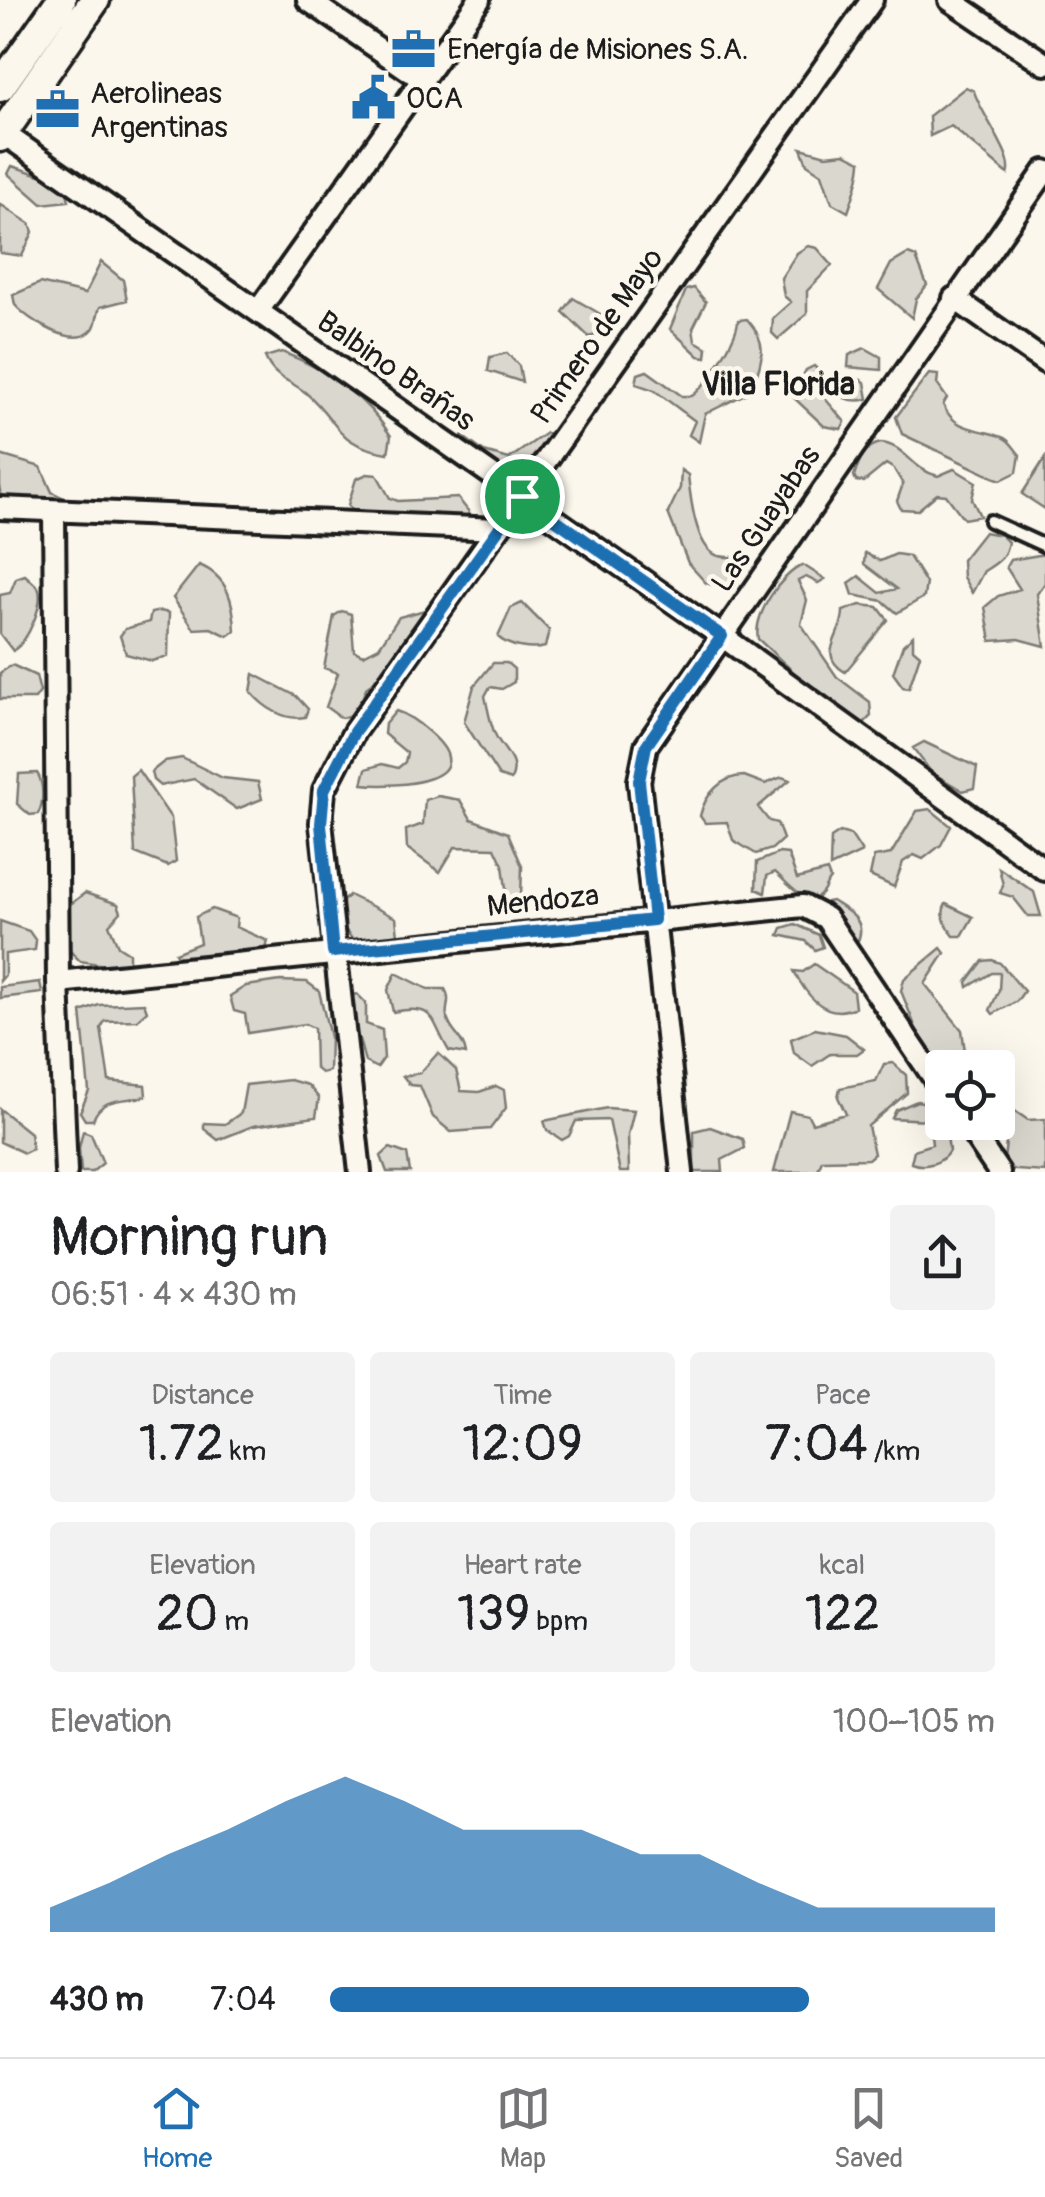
<!DOCTYPE html>
<meta charset="utf-8">
<style>
body{margin:0;font-family:Pangolin,sans-serif;background:#f2f2f2;color:#202124;height:100vh;display:flex;flex-direction:column;font-size:38px;white-space:nowrap}
*{box-sizing:border-box;margin:0}
p{font-size:32px;color:#757577}
.icon{flex:none;width:55px;height:55px;fill:none;stroke:currentColor;stroke-width:2;stroke-linecap:round;stroke-linejoin:round}
.map{position:relative;height:1172px;overflow:hidden}
.details{display:flex;flex-direction:column;background:#fff;flex:1}
.details>*{flex:none}
.controls{position:absolute;left:925px;top:1050px;display:grid;gap:20px}
.controls a{display:grid;place-items:center;width:90px;height:90px;border-radius:10px;background:#fff;box-shadow:0 10px 40px #0002;font-size:50px}
.pin{position:absolute;display:grid;place-items:center;width:85px;height:85px;color:#fff;margin:-42px;border:5px solid #fff;border-radius:50%;box-shadow:0 2px 10px #0007}
.round{display:grid;place-items:center;flex:none;width:105px;height:105px;border-radius:10px;background:#f2f2f2}
.head{display:flex;align-items:center;justify-content:space-between;height:170px;padding:0 50px}
h1{font-size:55px;font-weight:600;line-height:75px}
.metrics{display:grid;grid-template-columns:repeat(3,1fr);gap:15px;height:170px;padding:10px 50px}
.metrics div{display:grid;align-content:center;border-radius:10px;background:#f2f2f2;text-align:center}
.metrics b{font-size:50px;font-weight:600}
.metrics small{font-size:28px;font-weight:400}
.metrics p{font-size:28px}
.chart{height:280px;padding:20px 50px}
.chart p{display:flex;justify-content:space-between}
.chart svg{width:100%;height:180px;margin-top:10px;fill:#1f6fb2;opacity:.7}
ul{padding:0 50px;list-style:none;font-size:32px}
li{display:grid;grid-template-columns:160px 120px 1fr;align-items:center;height:75px}
li i{height:25px;border-radius:12px;background:#1f6fb2}
.tab-bar{display:flex;justify-content:space-around;align-items:center;height:140px;border-top:2px solid #e0e0e0;background:#fff;font-size:28px;color:#757577}
.tab-bar a{display:grid;justify-items:center;gap:5px}
.tab-bar .on{color:#1f6fb2}
.map>svg:first-child{display:block}
</style>
<div class="map">
<svg width="1045" height="1172" viewBox="0 0 1045 1172">
<rect width="100%" height="100%" fill="#fbf7ec"/>
<filter id="ink" filterUnits="userSpaceOnUse"><feTurbulence type="fractalNoise" baseFrequency=".01" numOctaves="2"/><feDisplacementMap in="SourceGraphic" scale="20" xChannelSelector="R" yChannelSelector="G"/><feConvolveMatrix kernelMatrix="1 2 1 2 8 2 1 2 1" color-interpolation-filters="sRGB"/></filter>
<g filter="url(#ink)">
<path fill="#dad7ce" stroke="#7b7a75" stroke-width="2.5" d="M966,87L974,91C980,113 1016,158 1008,174L951,126L930,136L929,116Z
M801,148L826,155L845,153L861,161C861,175 853,198 848,212L832,203L822,174L807,164Z
M12,166L65,183L69,201L42,204L8,174Z
M0,204L30,224L33,232L22,256L0,253Z
M808,246L817,248L832,265L807,291V314L778,339L772,333L773,318L791,302L784,296L781,278L797,253Z
M908,254L916,257L927,285L916,299L912,318L878,289L891,264Z
M101,262L123,280L127,300L100,307C97,314 97,324 93,329C76,351 28,320 15,305L13,295L40,283L85,294Z
M694,288L706,302L693,328L695,341L707,348L706,357L699,356L670,329L686,290Z
M573,298L602,315L606,332L589,337L563,312Z
M747,319C770,345 762,360 751,391L705,414L699,442L689,435L695,421L654,390L636,384L638,374L647,371L682,396H692C706,386 738,337 738,320Z
M865,348L881,357V370L848,367L849,355Z
M282,352C326,369 365,396 391,436L388,453C335,445 340,422 306,393C289,379 274,379 265,357Z
M507,353L519,366L522,382L488,371L490,357Z
M814,366L820,372L816,388L845,422L841,429L824,426L792,396L806,370Z
M929,374L938,375L937,384L947,398L943,405C956,433 979,427 1002,437C1011,440 1014,449 1020,455L1017,472L1001,480L993,477L902,434L896,417Z
M835,376H853L865,382L868,399C854,403 836,399 831,384Z
M546,433L554,434L522,480L513,482L460,441L462,436L484,452L509,459Z
M881,443C905,445 912,470 938,476L954,469L976,482L972,499L980,516L964,519L946,495L937,494L918,510L901,509L897,501L903,484L894,469L886,464L864,482L856,481L854,476C859,461 864,446 881,443Z
M0,455L41,467L52,492L68,500L52,504H0Z
M1045,458V509L1022,494Z
M681,470L688,475C690,494 695,546 716,555C723,558 733,557 740,557L746,564C742,584 724,589 706,583L688,563L668,513L680,488Z
M367,474L377,475L390,498L398,501L458,498L469,512L467,520L353,511L348,505L356,479Z
M984,532L1001,535L1008,542C1005,559 997,563 984,571L972,593L963,577L962,560Z
M865,553L880,561L896,554L909,556L926,583L924,597L897,613L883,601L853,595L849,583L859,576L880,593L897,589L864,564Z
M1045,554V583L1037,594L1045,646L1019,639L991,641L985,607L998,596L1020,589L1006,567L1010,560Z
M199,565C228,576 234,603 235,631L228,636L211,628L194,629L173,598Z
M803,565L825,579L818,583L806,577L798,581L807,600L801,624L837,677L870,702L871,716L862,725L814,691L758,639C753,615 781,574 803,565Z
M25,575L38,587C45,603 28,641 13,651L0,634V595L10,593L16,578Z
M522,603L549,630L545,647C532,651 508,647 498,637L511,608Z
M860,605L878,607L888,620L845,672C815,654 844,635 843,611Z
M425,610L429,618L393,667L366,688L357,714L341,718L326,707L338,673L324,668L334,616L342,611L351,614L354,651L363,655L379,647L399,617Z
M160,611L169,613L168,656L152,661L126,654L120,636L125,629L149,622L151,613Z
M913,636V649L920,655L909,688L903,687L893,673L903,645Z
M493,663H507L514,669V682L502,689L490,687L485,696C488,709 490,724 496,736C504,752 520,762 511,780L499,776L464,722L474,686Z
M12,665L36,676L40,692L35,699H0V673Z
M254,674L296,696L308,709L305,717C285,721 264,708 251,692Z
M396,711C409,715 419,723 429,732C488,782 396,788 362,784L366,769L382,764L398,768L405,762L407,753L384,734L385,724Z
M924,742L977,767L974,788L963,791L931,772L913,748Z
M182,758L223,778L258,782L262,799L237,809L194,779L160,786L153,780L151,772L165,761Z
M138,770L171,818L176,861L168,866L135,853L131,776Z
M37,773C44,783 44,803 38,814L30,815L17,804L19,774Z
M744,776L765,784L782,777L790,780L758,807L769,821L777,823L783,839L772,849L756,854L733,840L727,822L705,823L700,816C705,794 722,776 744,776Z
M438,796L460,800L471,819L508,833L522,866L521,897H507L503,865L495,848L455,847L440,872L407,848L406,830L423,824L425,800Z
M930,809L951,826L941,845L923,859L914,855L903,862L894,887L870,876L874,857L891,854L917,811Z
M840,832L851,835L862,852L830,867L831,838Z
M779,853L788,854L797,879L827,871L830,879C826,883 826,889 822,893C808,912 783,878 775,872L767,876L765,893L756,889L757,862Z
M999,868L1034,892L1041,916H1028L1013,897L1000,893L1003,885Z
M85,893L118,904L121,912L109,925L118,946L129,953V962L123,968L80,961L67,948L64,909Z
M349,895L396,918L398,935L369,943L352,939L342,925L343,901Z
M832,901C849,912 868,920 857,943H848L827,908V902Z
M946,904L973,917L962,936H954C947,927 939,915 946,904Z
M212,909L237,918L236,927L268,941L266,949L179,961L175,953L200,943L196,917Z
M0,921L29,931L36,941L35,950L5,954V975L0,981Z
M795,924L819,935L823,947L815,950L806,941L779,935L782,928Z
M941,948L945,953L925,984L962,1030L967,1066L942,1068V1076L923,1046L901,991L904,979Z
M992,960L1000,963L1024,991L1017,1001L993,1014L990,1010L999,990L1000,973H992L968,987L967,982L983,961Z
M814,964L853,991L855,1007C825,1021 806,995 794,971L803,972Z
M396,973L428,989H445C453,1002 442,1010 449,1023C454,1035 464,1039 466,1054L449,1051C430,1020 437,1003 393,1012L388,990Z
M280,981L307,982L319,991L330,1037L329,1071L321,1073L315,1068L314,1028L305,1024L248,1033L245,1014L234,1011L230,996L246,986Z
M40,982L42,993L0,998V987Z
M357,994L366,1003V1024L382,1030L384,1058L377,1068L365,1062L359,1039L349,1028L348,996Z
M144,1003L147,1011L137,1020L105,1021L101,1028L109,1081L145,1085L146,1096C126,1102 102,1095 93,1120H85L80,1112L89,1091L81,1012L99,1005Z
M815,1029L846,1035L864,1049L857,1054H830L812,1066L794,1053L791,1039Z
M438,1053L456,1070L461,1091L479,1092L496,1086L504,1090L506,1108L490,1129L451,1132L433,1117L420,1086L410,1085L403,1076L420,1073Z
M893,1063L906,1075L907,1093L868,1126L874,1154L868,1159L822,1160L817,1172H774L790,1111L808,1115L812,1123L846,1114L838,1097L840,1088L876,1081L884,1064Z
M290,1080L308,1085L319,1098L316,1117L253,1126L218,1140L204,1129V1123L225,1124L241,1113L246,1085Z
M917,1101C942,1104 947,1130 949,1151C942,1164 924,1168 911,1163L914,1150L932,1144L929,1120L892,1118L896,1110Z
M1006,1105L1028,1120L1045,1119V1172L1003,1169L1006,1142L982,1123L998,1122V1106Z
M607,1108L634,1110L628,1135L629,1172H620L609,1120L576,1121L569,1136L562,1140L547,1130L544,1121Z
M0,1109L30,1133L32,1149L24,1153L0,1142Z
M710,1127L743,1139L745,1148L722,1160L723,1172H694V1131Z
M83,1131L91,1134L103,1163L92,1172H81L79,1148Z
M390,1148L407,1154L410,1172H387L381,1156Z"/>
<g fill="none" stroke-linecap="round" stroke-linejoin="round">
<defs>
<path id="service" d="M990,521L1045,546"/>
<path id="minor" d="M308,0L422,79
M950,0L1045,64
M3,133L722,636L1045,870
M954,298L1045,362
M258,311L479,0
M0,508L498,529
M54,512L58,982L66,1172
M58,982L803,906L826,918L942,1090
M965,1122L999,1172
M360,1172L321,823L324,790L354,732L872,0
M682,1172L639,781L646,746L1045,171"/>
<path id="secondary" d="M0,87L61,0
M0,137L95,0"/>
</defs>
<use href="#service" stroke="#1c1c1c" stroke-width="18"/>
<use href="#minor" stroke="#1c1c1c" stroke-width="28"/>
<use href="#secondary" stroke="#1c1c1c" stroke-width="35"/>
<use href="#service" stroke="#fbf7ec" stroke-width="10"/>
<use href="#minor" stroke="#fbf7ec" stroke-width="20"/>
<use href="#secondary" stroke="#fbf7ec" stroke-width="28"/>
</g>
</g>
<g fill="none" stroke-linecap="round" stroke-linejoin="round" filter="url(#ink)">
<defs>
<path id="route" d="M522,496L722,636L646,746L639,781L654,920L333,952L321,824L324,790L354,732Z"/>
</defs>
<use href="#route" stroke="#fff" stroke-width="20"/>
<use href="#route" stroke="#1f6fb2" stroke-width="12"/>
</g>
<defs>
<symbol id="office-bare" viewBox="-9 -9 18 18"><path d="M-6-3h4V-5.5h4V-3h4V5H-6ZM-1-4.5V-3h2v-1.5ZM-6 0V1H6V0Z" fill="#1f6fb2" stroke="#fbf7ec" stroke-width="2.5" paint-order="stroke"/></symbol>
<symbol id="civic-bare" viewBox="-9 -9 18 18"><path d="M-.6-6.5H3V-4.5H.6V-3L4-1V1h2V6H-6V1h2V-1L-.6-3ZM-1.2 2.5V6h2.4V2.5Z" fill="#1f6fb2" stroke="#fbf7ec" stroke-width="2.5" paint-order="stroke"/></symbol>
</defs>
<g fill-rule="evenodd">
<use href="#office-bare" x="382" y="18" width="63" height="63"/>
<use href="#civic-bare" x="342" y="66" width="63" height="63"/>
<use href="#office-bare" x="26" y="78" width="63" height="63"/>
</g>
<g text-anchor="middle" dominant-baseline="central" stroke-width="9" stroke-linejoin="round" paint-order="stroke">
<g font-size="30" fill="#1c1c1c" stroke="#fbf7ec" text-anchor="start">
<text x="447" y="49">Energía de Misiones S.A.</text>
<text x="90" y="93">Aerolineas<tspan x="90" dy="34">Argentinas</tspan></text>
<text x="406" y="98">OCA</text>
</g>
<g font-size="30" fill="#1c1c1c" stroke="#fbf7ec">
<text transform="translate(597 336) rotate(-55)">Primero de Mayo</text>
<text transform="translate(396 371) rotate(35)">Balbino Brañas</text>
<text transform="translate(766 519) rotate(-56)">Las Guayabas</text>
<text transform="translate(543 901) rotate(-6)">Mendoza</text>
</g>
<g font-size="32" font-weight="bold" fill="#1c1c1c" stroke="#fbf7ec">
<text x="778" y="385">Villa Florida</text>
</g>
</g>
</svg>
<div class="controls">
<a><svg class="icon" aria-label="locate" viewBox="0 0 24 24"><circle cx="12" cy="12" r="6"/><path d="M12 2v4M12 18v4M2 12h4M18 12h4"/></svg></a>
</div>
<div class="pin" style="left:522px;top:496px;background:#1e9e55"><svg class="icon" aria-label="arrive" viewBox="0 0 24 24"><path d="M6 21V4h12l-3 4 3 4H6"/></svg></div>
</div>
<section class="details">
<div class="head"><div><h1>Morning run</h1><p>06:51 · 4 × 430 m</p></div><a class="round"><svg class="icon" aria-label="share" viewBox="0 0 24 24"><path d="M12 15V3M7 8l5-5 5 5M5 13v7h14v-7"/></svg></a></div>
<div class="metrics">
<div><p>Distance</p><b>1.72<small> km</small></b></div>
<div><p>Time</p><b>12:09</b></div>
<div><p>Pace</p><b>7:04<small> /km</small></b></div>
</div>
<div class="metrics">
<div><p>Elevation</p><b>20<small> m</small></b></div>
<div><p>Heart rate</p><b>139<small> bpm</small></b></div>
<div><p>kcal</p><b>122</b></div>
</div>
<div class="chart"><p><span>Elevation</span>100–105 m</p>
<svg viewBox="0 0 160 44" preserveAspectRatio="none"><path d="M0 44V38L10 32L20 25L30 19L40 12L50 6L60 12L70 19L80 19L90 19L100 25L110 25L120 32L130 38L140 38L150 38L160 38V44z"/></svg>
</div>
<ul>
<li><b>430 m</b>7:04<i style="width:72%"></i></li>
</ul>
</section>
<nav class="tab-bar">
<a class="on"><svg class="icon" aria-label="home" viewBox="0 0 24 24"><path d="M3 11l9-7 9 7M6 9v11h12V9"/></svg>Home</a>
<a><svg class="icon" aria-label="map" viewBox="0 0 24 24"><path d="M3 6l6-2 6 2 6-2v14l-6 2-6-2-6 2zM9 4v14M15 6v14"/></svg>Map</a>
<a><svg class="icon" aria-label="saved" viewBox="0 0 24 24"><path d="M7 4h10v16l-5-4-5 4z"/></svg>Saved</a>
</nav>
